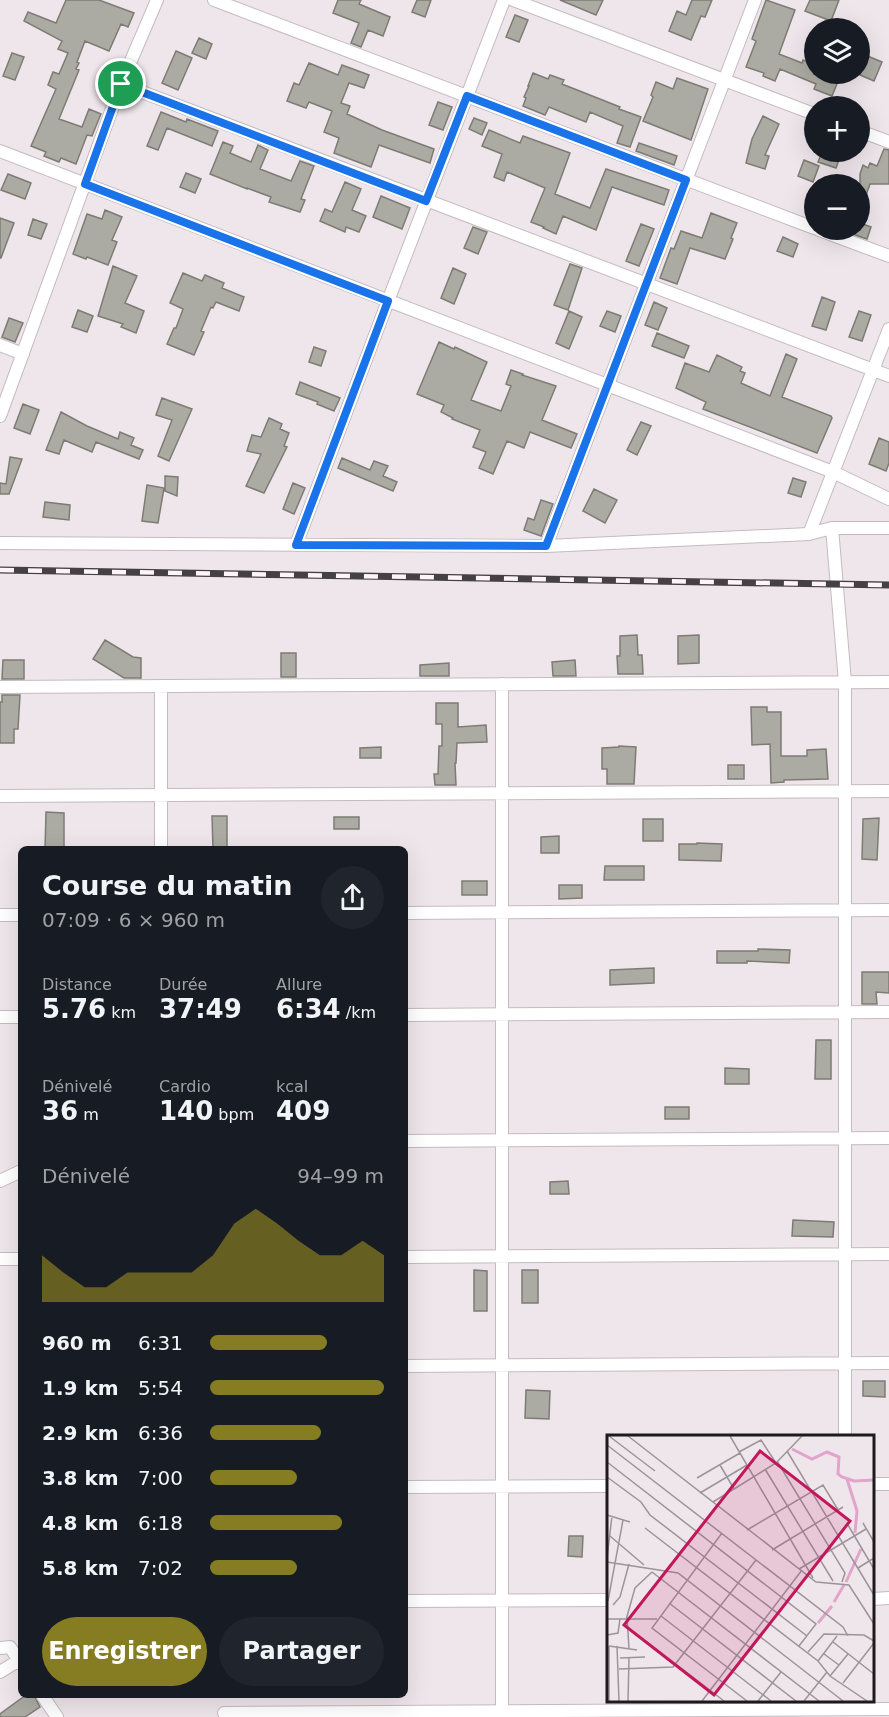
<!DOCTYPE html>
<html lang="fr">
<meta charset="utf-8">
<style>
body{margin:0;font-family:"DejaVu Sans",sans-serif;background:#20242c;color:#f1f3f6;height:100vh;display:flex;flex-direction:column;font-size:22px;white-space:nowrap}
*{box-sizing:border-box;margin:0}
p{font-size:20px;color:#9ea1a6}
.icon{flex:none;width:33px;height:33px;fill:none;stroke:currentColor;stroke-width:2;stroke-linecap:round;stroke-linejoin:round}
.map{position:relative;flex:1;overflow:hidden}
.panel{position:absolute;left:18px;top:846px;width:390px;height:852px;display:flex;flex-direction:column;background:#171b24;border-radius:9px;box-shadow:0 6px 24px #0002}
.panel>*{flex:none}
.fabs{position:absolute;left:804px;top:18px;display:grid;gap:12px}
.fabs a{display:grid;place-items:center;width:66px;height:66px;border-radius:50%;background:#171b24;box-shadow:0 6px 24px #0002;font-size:30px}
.pin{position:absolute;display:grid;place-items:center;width:51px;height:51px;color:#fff;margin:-26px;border:3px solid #fff;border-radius:50%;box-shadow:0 2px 6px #0007}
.round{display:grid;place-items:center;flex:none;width:63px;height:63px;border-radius:32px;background:#20242c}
.summary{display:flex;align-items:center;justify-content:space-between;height:102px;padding:0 24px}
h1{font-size:27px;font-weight:600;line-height:45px}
.figures{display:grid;grid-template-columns:repeat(3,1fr);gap:9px;height:102px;padding:6px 24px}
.figures div{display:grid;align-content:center}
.figures b{font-size:26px;font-weight:600}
.figures small{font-size:16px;font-weight:400}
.figures p{font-size:16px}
.chart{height:168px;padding:12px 24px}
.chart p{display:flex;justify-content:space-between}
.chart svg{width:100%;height:108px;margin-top:6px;fill:#867c22;opacity:.7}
.cta{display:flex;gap:12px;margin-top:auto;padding:12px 24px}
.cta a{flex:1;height:69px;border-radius:36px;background:#867c22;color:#fff;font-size:24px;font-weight:600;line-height:69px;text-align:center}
.cta a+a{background:#20242c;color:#f1f3f6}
ul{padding:0 24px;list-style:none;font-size:20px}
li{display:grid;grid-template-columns:96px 72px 1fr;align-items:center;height:45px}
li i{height:15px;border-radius:8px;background:#867c22}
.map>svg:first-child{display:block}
</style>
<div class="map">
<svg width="889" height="1717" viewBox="0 0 889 1717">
<rect width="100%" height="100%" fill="#efe6ec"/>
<path fill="#acaba3" stroke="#7d7c74" stroke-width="1.5" d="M66,0H99L134,13L128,27L121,24L109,51L85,41L77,62L79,63L76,69L79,70L59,119L82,127L89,109L101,114L92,136L87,135L76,164L61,158L59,162L44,156L46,152L31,146L56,89L48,85L53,72L59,74L68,53L58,49L62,41L24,21L28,12L56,23Z
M338,0H361L359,4L390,17L383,36L368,30L361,47L351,43L359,23L333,13Z
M417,0H431L425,17L412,12Z
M560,0H603L596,15Z
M692,0H712L705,17L701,16L691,40L669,31L677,11L686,15Z
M766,0L795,10L779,54L802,63L803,60L814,64V74H841L832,96L814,89L816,84L780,69L775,81L763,76L764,73L746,67L756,41L752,39Z
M810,0H839L831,21L805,11Z
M515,15L528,20L519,42L506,37Z
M199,38L212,44L206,59L192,53Z
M176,51L192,58L178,90L162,83Z
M12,53L24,57L15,80L3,76Z
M860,53L882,62L874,81L860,75Z
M309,63L338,75L342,65L369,75L364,88L349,83L341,103L350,106L347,114L382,130L434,149L430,163L379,145L371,167L334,153L339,138L324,132L332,111L309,102L306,108L287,101L294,83L299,85Z
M533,73L548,79L550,75L564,80L562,84L620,107L619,109L641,117L630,147L617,143L623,126L590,112L586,122L549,107L545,115L523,106L526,98L524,97L529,86H528Z
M677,78L708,89L691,140L643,121L653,97L651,95L656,82L673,89Z
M438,102L452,107L443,130L429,125Z
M161,112L186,122L187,119L218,131L212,146L167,128L158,150L147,146Z
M763,116L779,124L765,155L769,156L765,169L746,163L752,139Z
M474,118L487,123L482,135L469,129Z
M489,130L520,143L523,136L570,153L555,194L590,208L606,169L669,190L664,205L612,187L596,230L563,216L556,234L543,228L544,227L531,222L545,188L507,172L504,181L494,177L502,154L482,146Z
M223,142L233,146L230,153L251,162L258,145L268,150L260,169L291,181L300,161L314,166L301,199L305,200L300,212L269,202L271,197L247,188V189L210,174Z
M639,143L677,156L674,165L636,151Z
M884,149L889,150V184H870L861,209L860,208V174L863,165L868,168L870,163L877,166Z
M822,152H842L836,168L818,162Z
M804,160L819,166L813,182L798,176Z
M186,173L201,179L195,193L180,187Z
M8,174L31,183L25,199L1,190Z
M345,182L361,189L352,210L366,216L359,232L346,227L345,232L320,221L325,209L332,212Z
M381,196L410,208L402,229L373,217Z
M105,210L122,217L112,240L117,242L108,265L87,257L86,259L73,254L87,214L102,219Z
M711,213L737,223L731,238L733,239L725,259L690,248L677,284L660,278L671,248L674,249L681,231L702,238Z
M0,218L14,223L1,258H0Z
M33,219L47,224L41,239L28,235Z
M860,223L871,227L867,239L841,230H860Z
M641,224L654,229L639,266L626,261Z
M473,227L487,232L478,254L464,248Z
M783,237L798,244L793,257L777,251Z
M570,264L582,268L568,310L554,305Z
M113,266L137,276L125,303L144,311L136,333L121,327L123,324L98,316Z
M453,268L466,274L454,304L441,298Z
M183,273L202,281L205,275L224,283L222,288L244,297L239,311L216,302L213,308L211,307L201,331L204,332L194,355L167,344L174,328H176L183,309L170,303Z
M822,297L835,302L826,330L812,326Z
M654,302L667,308L658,330L645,325Z
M78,310L93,316L87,332L72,327Z
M569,311L582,317L569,349L556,343Z
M607,311L621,316L615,332L600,326Z
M859,311L871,315L862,341L849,337Z
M9,318L23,323L15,342L2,337Z
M657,333L689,346L684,358L652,346Z
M439,342L454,349L455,347L487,362L471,400L501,411L511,386L506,384L511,370L523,374L522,375L556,386L542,420L577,434L571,448L530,432L524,448L507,441L493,474L479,468L486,452L473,447L480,430L452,419L453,418L441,412L444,405L417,394Z
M314,347L326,351L321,366L309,362Z
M786,354L797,359L782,397L831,416L832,418L817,453L703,409L706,402L676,388L685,363L709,372L717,355L742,367L740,371L745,373L741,383L770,396Z
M300,382L340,398L334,411L317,404L318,402L296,394Z
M162,398L192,409L169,461L158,456L172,420L156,415Z
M23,404L39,410L30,434L14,428Z
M61,412L87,426L118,439L120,432L134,438L131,445L143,450L139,459L96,442L92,452L64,440L59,454L46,450Z
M269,418L282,424L280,429L289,433L284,446L287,447L264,493L246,486L261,454L247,451L252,435L261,437Z
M641,422L651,426L637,455L627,450Z
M879,438L889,442V463L886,471L869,464Z
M10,457L22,459L9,494H0V483L6,484Z
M342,458L370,470L374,461L388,466L383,476L397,482L393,491L338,468Z
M165,476L178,477L177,496L165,491Z
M793,478L806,482L801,497L788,493Z
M293,483L305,488L294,514L283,509Z
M147,485L164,488L158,523L142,521Z
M594,489L617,500L605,523L583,511Z
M541,500L553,504L541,536L524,530L528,518L534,520Z
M45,502L70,505L69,520L43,517Z
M637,635L638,655H642L643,674H618L617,656H620V636Z
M699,635V663L678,664V636Z
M105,640L133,657L141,658V678H124L93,659Z
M281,653H296V677H281Z
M3,660H24V679H2Z
M575,660L576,676H553L552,662Z
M449,663V676H420V665Z
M2,695H20L18,729H14V743H0V702H2Z
M436,703H458V727L486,725L487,742L457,743L456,763H455L456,785H435L434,774H438L439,746H442V724H436Z
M751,707H767V712H781V756H807V750L826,749L828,779L784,780V782L771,783L770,744L752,745Z
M619,746L636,747L634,784H607V769H602V748L619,747Z
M381,747V758H360V748Z
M728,765H744V779H728Z
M46,812L64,813V849H45Z
M212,816H227V849H213Z
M334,817H359V829H334Z
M879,818L877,860L862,859L863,819Z
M643,819H663V841H643Z
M559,836V853H541V837Z
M697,843L722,844L721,861L679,860V844H697Z
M605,866H644V880H604Z
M462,881H487V895H462Z
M559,885H582V898L559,899Z
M758,949L790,950L789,963L747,961V963H717V951H758Z
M654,968V983L610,985V970Z
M862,972H889V993L876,992L877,1004H862Z
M816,1040H831V1079H815Z
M725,1068L749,1069V1084H725Z
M665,1107H689V1119H665Z
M568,1181L569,1194H550V1182Z
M793,1220L834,1222L833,1237L792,1236Z
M474,1270L487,1271V1311H474Z
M522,1270H538V1303H522Z
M863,1381H885V1397L863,1396Z
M526,1390L550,1391L549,1419L525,1418Z
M569,1536H583L582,1557L568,1556Z
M26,1695H34L40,1707L25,1717H0V1714Z"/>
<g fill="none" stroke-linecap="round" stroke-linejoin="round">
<defs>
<path id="street" d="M214,0L814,228
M513,0L814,114
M121,84L889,376
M860,131L889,142
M0,151L833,472L889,499
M819,230L889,256
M0,345L23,354
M0,416L121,84L157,0
M832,528L845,682V1436
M809,534L889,329
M0,543L546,546L809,534L832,528H889
M296,545L388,301L504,0
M546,546L755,0
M0,687L889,682
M0,796L889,791
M161,849V686
M405,913L889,910
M0,915H21
M405,1015L889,1012
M0,1017H21
M405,1141L889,1138
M0,1181L21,1171
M405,1257L889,1254
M0,1259H21
M405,1366L889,1363
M872,1484H889
M405,1487L608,1486
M872,1599L889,1598
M405,1601L608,1600
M0,1648L10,1647L21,1664
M0,1672L21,1659
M42,1695L57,1717
M224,1713L889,1709
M502,1717V684"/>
</defs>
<use href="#street" stroke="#c3bbc0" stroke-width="14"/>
<use href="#street" stroke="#fff" stroke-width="12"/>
<defs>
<path id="rail" d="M0,570L889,585"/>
</defs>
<use href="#rail" stroke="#444043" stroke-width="7"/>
<use href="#rail" stroke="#fdf4f9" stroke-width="4.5" stroke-dasharray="14" stroke-linecap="butt"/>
</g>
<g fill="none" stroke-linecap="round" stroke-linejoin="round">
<defs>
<path id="route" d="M121,84L426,201L467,96L686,180L546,546L296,545L388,301L85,184Z"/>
</defs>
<use href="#route" stroke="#fff" stroke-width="12"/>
<use href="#route" stroke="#1a73e8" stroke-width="8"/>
</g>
<g transform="translate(607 1435)">
<rect width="267" height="267" fill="#efe6ec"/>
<path fill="none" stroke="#e2a4cb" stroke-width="3" d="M185,14L205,24L220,17L232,22L231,39L235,42L247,46L267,45M240,44L250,76L248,98M239,147L254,114M227,167L237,150M211,188L225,171"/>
<path fill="none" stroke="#9b9499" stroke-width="1.5" d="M2,1L48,36M21,1L209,147L242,150L267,189M123,1L206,143M0,10L236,192L241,201M180,16L267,160M132,17L154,5L169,28M170,26L238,138L235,147M0,27L209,189L192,211M113,30L127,54M158,34L226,146M0,42L34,67L43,80L200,201M90,43L133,18M93,58L140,30M106,67L169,28L195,1M0,80L23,87M256,88L267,107M241,90L267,134M38,93L211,226L223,241L260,266M140,95L216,50L233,78M115,98L45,193L140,266M3,101L37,130M165,115L236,72M0,123L5,81M0,127L71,138L236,266M251,133L267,123M192,134L259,94M45,137L212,266M1,166L16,85M62,168L189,266M6,170L13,162L22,129M20,181L22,214M54,181L164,266M0,184H50M19,185L28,153L45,137M0,200L11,198L13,184M40,207L117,266M226,207L267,239M2,211L30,215M10,211L12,266M201,217L217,199L257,200L267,206M217,219L232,230M13,223L38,222M211,226L230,201M12,234L66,232L149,125M223,241L241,219M236,248L267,208M2,266V211M21,266L22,223M95,266L195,135M151,266L174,237M197,266L220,237"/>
<path fill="#c2185b" fill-opacity="0.15" stroke="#c2185b" stroke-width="3" d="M153,16L243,86L107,260L17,190Z"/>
<rect width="267" height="267" fill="none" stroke="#1d1a1c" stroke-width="3"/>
</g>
</svg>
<div class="fabs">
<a><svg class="icon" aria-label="layers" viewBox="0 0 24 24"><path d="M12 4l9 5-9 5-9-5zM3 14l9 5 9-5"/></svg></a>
<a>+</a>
<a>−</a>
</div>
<div class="pin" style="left:121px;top:84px;background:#1e9e55"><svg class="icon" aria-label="arrive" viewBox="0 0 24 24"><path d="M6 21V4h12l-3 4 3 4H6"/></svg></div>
<section class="panel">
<div class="summary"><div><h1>Course du matin</h1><p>07:09 · 6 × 960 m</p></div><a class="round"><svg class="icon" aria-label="share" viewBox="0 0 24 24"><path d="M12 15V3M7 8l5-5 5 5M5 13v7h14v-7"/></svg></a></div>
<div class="figures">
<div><p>Distance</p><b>5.76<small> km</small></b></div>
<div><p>Durée</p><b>37:49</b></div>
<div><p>Allure</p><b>6:34<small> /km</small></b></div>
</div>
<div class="figures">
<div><p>Dénivelé</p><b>36<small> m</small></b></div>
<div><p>Cardio</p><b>140<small> bpm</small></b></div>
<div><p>kcal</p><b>409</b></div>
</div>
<div class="chart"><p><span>Dénivelé</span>94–99 m</p>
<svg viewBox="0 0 160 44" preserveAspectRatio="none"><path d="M0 44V25L10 32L20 38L30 38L40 32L50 32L60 32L70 32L80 25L90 12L100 6L110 12L120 19L130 25L140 25L150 19L160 25V44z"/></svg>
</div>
<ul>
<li><b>960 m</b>6:31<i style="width:67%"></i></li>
<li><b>1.9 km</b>5:54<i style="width:100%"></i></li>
<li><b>2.9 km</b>6:36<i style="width:64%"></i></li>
<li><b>3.8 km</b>7:00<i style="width:50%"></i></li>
<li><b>4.8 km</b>6:18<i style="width:76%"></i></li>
<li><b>5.8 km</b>7:02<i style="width:50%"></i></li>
</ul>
<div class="cta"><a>Enregistrer</a><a>Partager</a></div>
</section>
</div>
